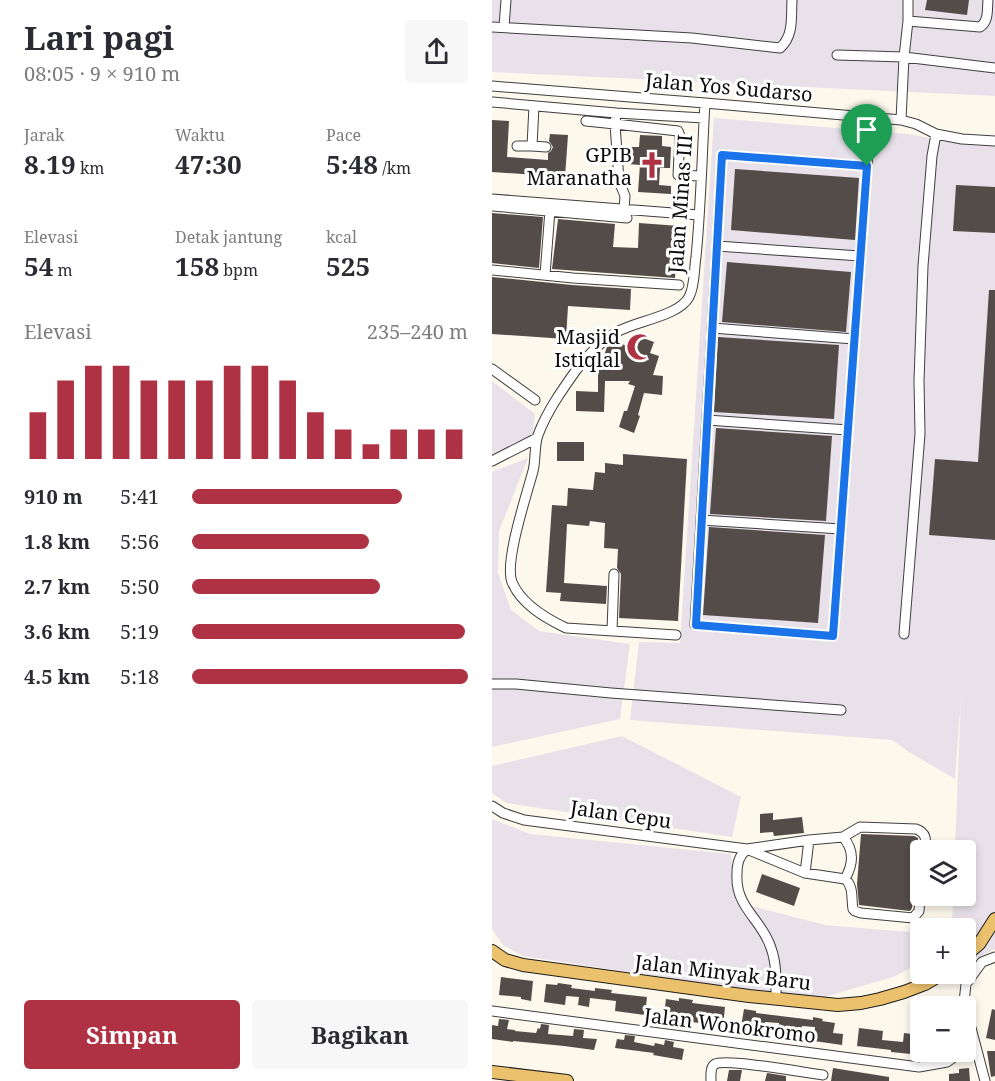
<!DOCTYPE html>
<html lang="id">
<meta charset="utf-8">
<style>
body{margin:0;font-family:"Noto Serif",serif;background:#f7f7f7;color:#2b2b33;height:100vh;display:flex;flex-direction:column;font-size:22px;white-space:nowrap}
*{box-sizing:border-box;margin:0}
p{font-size:20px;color:#7c7c81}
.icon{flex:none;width:33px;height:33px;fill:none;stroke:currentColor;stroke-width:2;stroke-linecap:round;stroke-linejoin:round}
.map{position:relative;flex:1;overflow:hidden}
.panel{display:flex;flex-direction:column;background:#fff;width:492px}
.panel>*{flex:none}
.buttons{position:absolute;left:418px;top:840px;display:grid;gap:12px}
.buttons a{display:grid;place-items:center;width:66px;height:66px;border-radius:6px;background:#fff;box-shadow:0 3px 9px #0003;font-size:30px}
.pin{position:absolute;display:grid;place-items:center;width:51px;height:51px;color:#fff;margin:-62px -26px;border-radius:50% 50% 50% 0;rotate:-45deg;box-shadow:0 0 6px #0007}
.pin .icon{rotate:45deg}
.round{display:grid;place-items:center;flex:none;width:63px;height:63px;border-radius:6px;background:#f7f7f7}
.summary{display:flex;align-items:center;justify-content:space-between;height:102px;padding:0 24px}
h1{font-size:33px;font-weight:700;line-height:45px}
.stats{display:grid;grid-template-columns:repeat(3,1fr);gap:9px;height:102px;padding:6px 24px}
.stats div{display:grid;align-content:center}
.stats b{font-size:26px;font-weight:700}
.stats small{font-size:16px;font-weight:400}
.stats p{font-size:16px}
.chart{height:168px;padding:12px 24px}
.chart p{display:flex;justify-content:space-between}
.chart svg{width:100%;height:108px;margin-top:6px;stroke:#ae3243;stroke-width:6}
.cta{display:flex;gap:12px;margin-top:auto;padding:12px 24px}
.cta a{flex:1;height:69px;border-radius:6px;background:#ae3243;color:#fff;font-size:24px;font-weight:700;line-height:69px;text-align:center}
.cta a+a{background:#f7f7f7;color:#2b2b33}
ul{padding:0 24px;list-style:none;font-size:20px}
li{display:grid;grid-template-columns:96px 72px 1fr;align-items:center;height:45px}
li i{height:15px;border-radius:8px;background:#ae3243}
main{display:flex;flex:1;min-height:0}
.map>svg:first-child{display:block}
</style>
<main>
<section class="panel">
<div class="summary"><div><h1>Lari pagi</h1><p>08:05 · 9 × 910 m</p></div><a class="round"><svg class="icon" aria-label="share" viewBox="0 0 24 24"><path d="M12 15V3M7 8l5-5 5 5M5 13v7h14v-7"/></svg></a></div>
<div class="stats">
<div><p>Jarak</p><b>8.19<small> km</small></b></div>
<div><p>Waktu</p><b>47:30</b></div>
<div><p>Pace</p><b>5:48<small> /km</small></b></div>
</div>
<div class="stats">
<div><p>Elevasi</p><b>54<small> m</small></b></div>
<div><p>Detak jantung</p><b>158<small> bpm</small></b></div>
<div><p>kcal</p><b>525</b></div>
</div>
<div class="chart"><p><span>Elevasi</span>235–240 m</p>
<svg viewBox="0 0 160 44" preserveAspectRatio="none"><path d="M5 44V25M15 44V12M25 44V6M35 44V6M45 44V12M55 44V12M65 44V12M75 44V6M85 44V6M95 44V12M105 44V25M115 44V32M125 44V38M135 44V32M145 44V32M155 44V32"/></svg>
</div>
<ul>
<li><b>910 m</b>5:41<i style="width:76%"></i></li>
<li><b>1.8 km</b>5:56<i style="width:64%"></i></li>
<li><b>2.7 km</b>5:50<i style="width:68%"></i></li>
<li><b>3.6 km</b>5:19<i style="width:99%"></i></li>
<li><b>4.5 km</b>5:18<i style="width:100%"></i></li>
</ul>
<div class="cta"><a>Simpan</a><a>Bagikan</a></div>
</section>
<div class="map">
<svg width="503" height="1081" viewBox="0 0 503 1081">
<rect width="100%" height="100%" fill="#fdf8ec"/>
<path fill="#e8e1ea" d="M0,0H503V96L0,72Z
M222,118L417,134L474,145L503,146V949L474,963V928H460L461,896H474V850H463L469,698L463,779L417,752L400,740L138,720L147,642L188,643Z
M0,381L43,414L40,438L0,454Z
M36,458L7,531L6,573L19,610L47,631L138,644L128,719L0,747V472Z
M130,736L249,797L240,837L14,803L0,793V766Z
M0,819L38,834L239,854L244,902L333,925L429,933V963L401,977L322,1000L31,956L11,945L0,929Z"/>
<path fill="#534c49" d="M435,0H477L475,15L433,10Z
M0,120L17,121L15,157L56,160V153L59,151L61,147L57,141L58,134L76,135L73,177L0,172Z
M148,135L170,136V146L179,147L178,168H168L167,185L179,186V194L146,192L148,165L136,164L138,147H147Z
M243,169L367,178L363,240L239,230Z
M464,185L503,187V233L461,231Z
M0,213L51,217L47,268L0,263Z
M66,219L123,224L121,247L146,248L147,223L187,226L183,278L60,269Z
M235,262L359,272L354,332L230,322Z
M0,277L80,285L139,289L138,310L76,306L74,339L0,334Z
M497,290H503V540L437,535L443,459L486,462Z
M140,334L162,342L158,353L167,356L161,375L171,376L170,395L152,393L146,415L148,416L142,433L127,427L132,411H135L143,386L136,384L138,381H113L112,412L84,411V391L106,392V364H109L115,347L122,342L136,346Z
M226,337L347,345L342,419L222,412Z
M224,428L340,436L334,521L218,514Z
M65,442H92V461H65Z
M131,454L195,459L186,621L127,618L129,574L125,568L126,549L112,548L113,523L98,521L97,526L75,524L72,583L115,586L114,604L68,601L69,593L54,592L60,505L75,506L76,488L101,490L103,472L113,473V463L131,465Z
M217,527L333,535L326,623L211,615Z
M281,813V820L310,817L312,833L282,836L281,832L268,833V814Z
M369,834L422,836L426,838L423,887L420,908L418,911L367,905L365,884Z
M270,874L308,888L302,906L264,892Z
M9,977L41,981L39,1001L29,999V997L7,995Z
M66,983L80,985L79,988L103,991V988L120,990L119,993L155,997L153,1015L123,1011L124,1001L98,998L97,1007L86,1005L87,997L74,996L73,1005L52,1002L54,984L65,985Z
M187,998L201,1000L200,1003L233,1007L231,1026L184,1020L185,1017L172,1015L174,999L187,1001Z
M252,1009L264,1011V1013L321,1020V1017L331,1019L330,1021L343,1023L341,1033L351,1034L350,1045L322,1041L323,1027L310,1026L308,1036L286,1034L287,1023L273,1022L272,1030L249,1027Z
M500,1009L503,1010V1040L494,1038Z
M7,1019L17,1020L15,1029L23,1030V1031L44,1033L46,1028L48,1029L49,1024L57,1025L56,1034L81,1036L82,1029L92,1030L91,1038L105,1039L102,1050L72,1046L21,1041V1042L0,1039V1025L6,1026Z
M367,1028L391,1031L390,1040L411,1042L412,1033L429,1035V1055L399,1052V1050L365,1046Z
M133,1035L143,1036L142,1042L162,1046L163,1043L172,1045L173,1040L182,1042L181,1047L192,1049L190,1060L161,1055L162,1053L123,1048L125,1039L132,1040Z
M495,1051H503V1076L499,1077Z
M341,1068L397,1077V1081H339Z
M477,1068L478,1081H457V1074L467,1073V1069Z
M237,1070H250L248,1081H235Z
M275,1073L294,1076V1081H273Z"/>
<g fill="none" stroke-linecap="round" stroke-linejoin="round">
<defs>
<path id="minor" d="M416,21L488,27C497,21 495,10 496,0
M0,27L200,38L288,48C302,36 299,17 300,0
M12,27L14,0
M345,55L412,57L503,68
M0,86L213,103L409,120L424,124L444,134L470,139L503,141
M0,102L124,113L212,118
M42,106L40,146L54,147
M124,113L123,124L186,131L188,136L186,175L209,176
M409,120L412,57L416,21V0
M94,121L123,124L127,181L133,196L132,209
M25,146H40
M375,166L230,155L203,625L341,636L375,166L378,117
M0,199L207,215
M0,206L135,218
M225,246L368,256
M0,270L81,278L187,285
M53,275L58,210
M220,328L362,339
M0,369L43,400
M215,420L356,430
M0,461L45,438
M209,520L349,529
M120,631L122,574
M412,634L428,434L427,381L431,266L440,156L444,134
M184,635L74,628C53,618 29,604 20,582C12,562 35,494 41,471C44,460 42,446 46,435C55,411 70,390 85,369C89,365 92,359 97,355C104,347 115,338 125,332C144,321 187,316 197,297C203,286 202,269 204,257C209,206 210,154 213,103
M0,684H24L119,693L349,710
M0,806L11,813L32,820L255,849L317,840L351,837L368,827L424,829C435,833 434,840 433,850
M351,837C363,851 361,864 353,879
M255,849C247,856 245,863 245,874C243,908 270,919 279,948C285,964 284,983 284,999
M257,850L313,873L353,879C362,886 359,899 361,909L363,911L369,913L421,918L427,911L429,889
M313,873L317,840
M473,1006L472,1002L474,984L490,962L503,957
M474,1009L493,1081
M0,1011L427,1067L455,1062L469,1052
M219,1081C219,1075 218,1067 223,1064C233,1058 315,1073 331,1075"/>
<path id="major" d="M0,951L13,960L31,965L257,996L346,1005L369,1003L388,999L412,992L433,984L450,974
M474,955L487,944L503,919
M0,1072L75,1081"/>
</defs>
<use href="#minor" stroke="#3f3f3f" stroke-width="11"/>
<use href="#major" stroke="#1d1d1d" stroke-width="14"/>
<use href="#minor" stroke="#fff" stroke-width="9"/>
<use href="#major" stroke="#ebc16e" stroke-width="12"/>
</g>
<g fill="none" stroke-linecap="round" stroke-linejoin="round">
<defs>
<path id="route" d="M230,155L375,166L341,636L204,625Z"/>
</defs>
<use href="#route" stroke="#fff" stroke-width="12"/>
<use href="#route" stroke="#1a73e8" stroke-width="8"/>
</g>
<defs>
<symbol id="church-bare" viewBox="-9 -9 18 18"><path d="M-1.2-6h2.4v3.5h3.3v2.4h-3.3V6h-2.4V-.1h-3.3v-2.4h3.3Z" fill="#ae3243" stroke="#fff" stroke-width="2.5" paint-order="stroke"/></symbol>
<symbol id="mosque-bare" viewBox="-9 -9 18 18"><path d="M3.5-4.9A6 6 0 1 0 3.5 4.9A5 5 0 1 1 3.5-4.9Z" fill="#ae3243" stroke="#fff" stroke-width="2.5" paint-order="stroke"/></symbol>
</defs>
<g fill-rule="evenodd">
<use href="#church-bare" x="141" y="146" width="38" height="38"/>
<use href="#mosque-bare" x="129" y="328" width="38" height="38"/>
</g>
<g text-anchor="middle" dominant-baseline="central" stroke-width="6" stroke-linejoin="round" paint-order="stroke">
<g font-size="20" fill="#0c0c0c" stroke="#fff">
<text transform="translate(237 87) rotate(5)">Jalan Yos Sudarso</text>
<text transform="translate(188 204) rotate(-86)">Jalan Minas III</text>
<text transform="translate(129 814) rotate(8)">Jalan Cepu</text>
<text transform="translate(231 972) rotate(7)">Jalan Minyak Baru</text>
<text transform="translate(238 1025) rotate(7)">Jalan Wonokromo</text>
</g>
<g font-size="20" fill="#0c0c0c" stroke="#fff" text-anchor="end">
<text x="140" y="154">GPIB<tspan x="140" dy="23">Maranatha</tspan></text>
<text x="128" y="336">Masjid<tspan x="128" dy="23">Istiqlal</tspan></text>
</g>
</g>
</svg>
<div class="buttons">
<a><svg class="icon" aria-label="layers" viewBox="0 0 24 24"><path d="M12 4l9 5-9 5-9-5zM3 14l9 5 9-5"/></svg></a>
<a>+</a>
<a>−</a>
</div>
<div class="pin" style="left:375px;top:166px;background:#1e9e55"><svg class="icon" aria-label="arrive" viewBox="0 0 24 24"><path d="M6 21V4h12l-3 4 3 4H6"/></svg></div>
</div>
</main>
